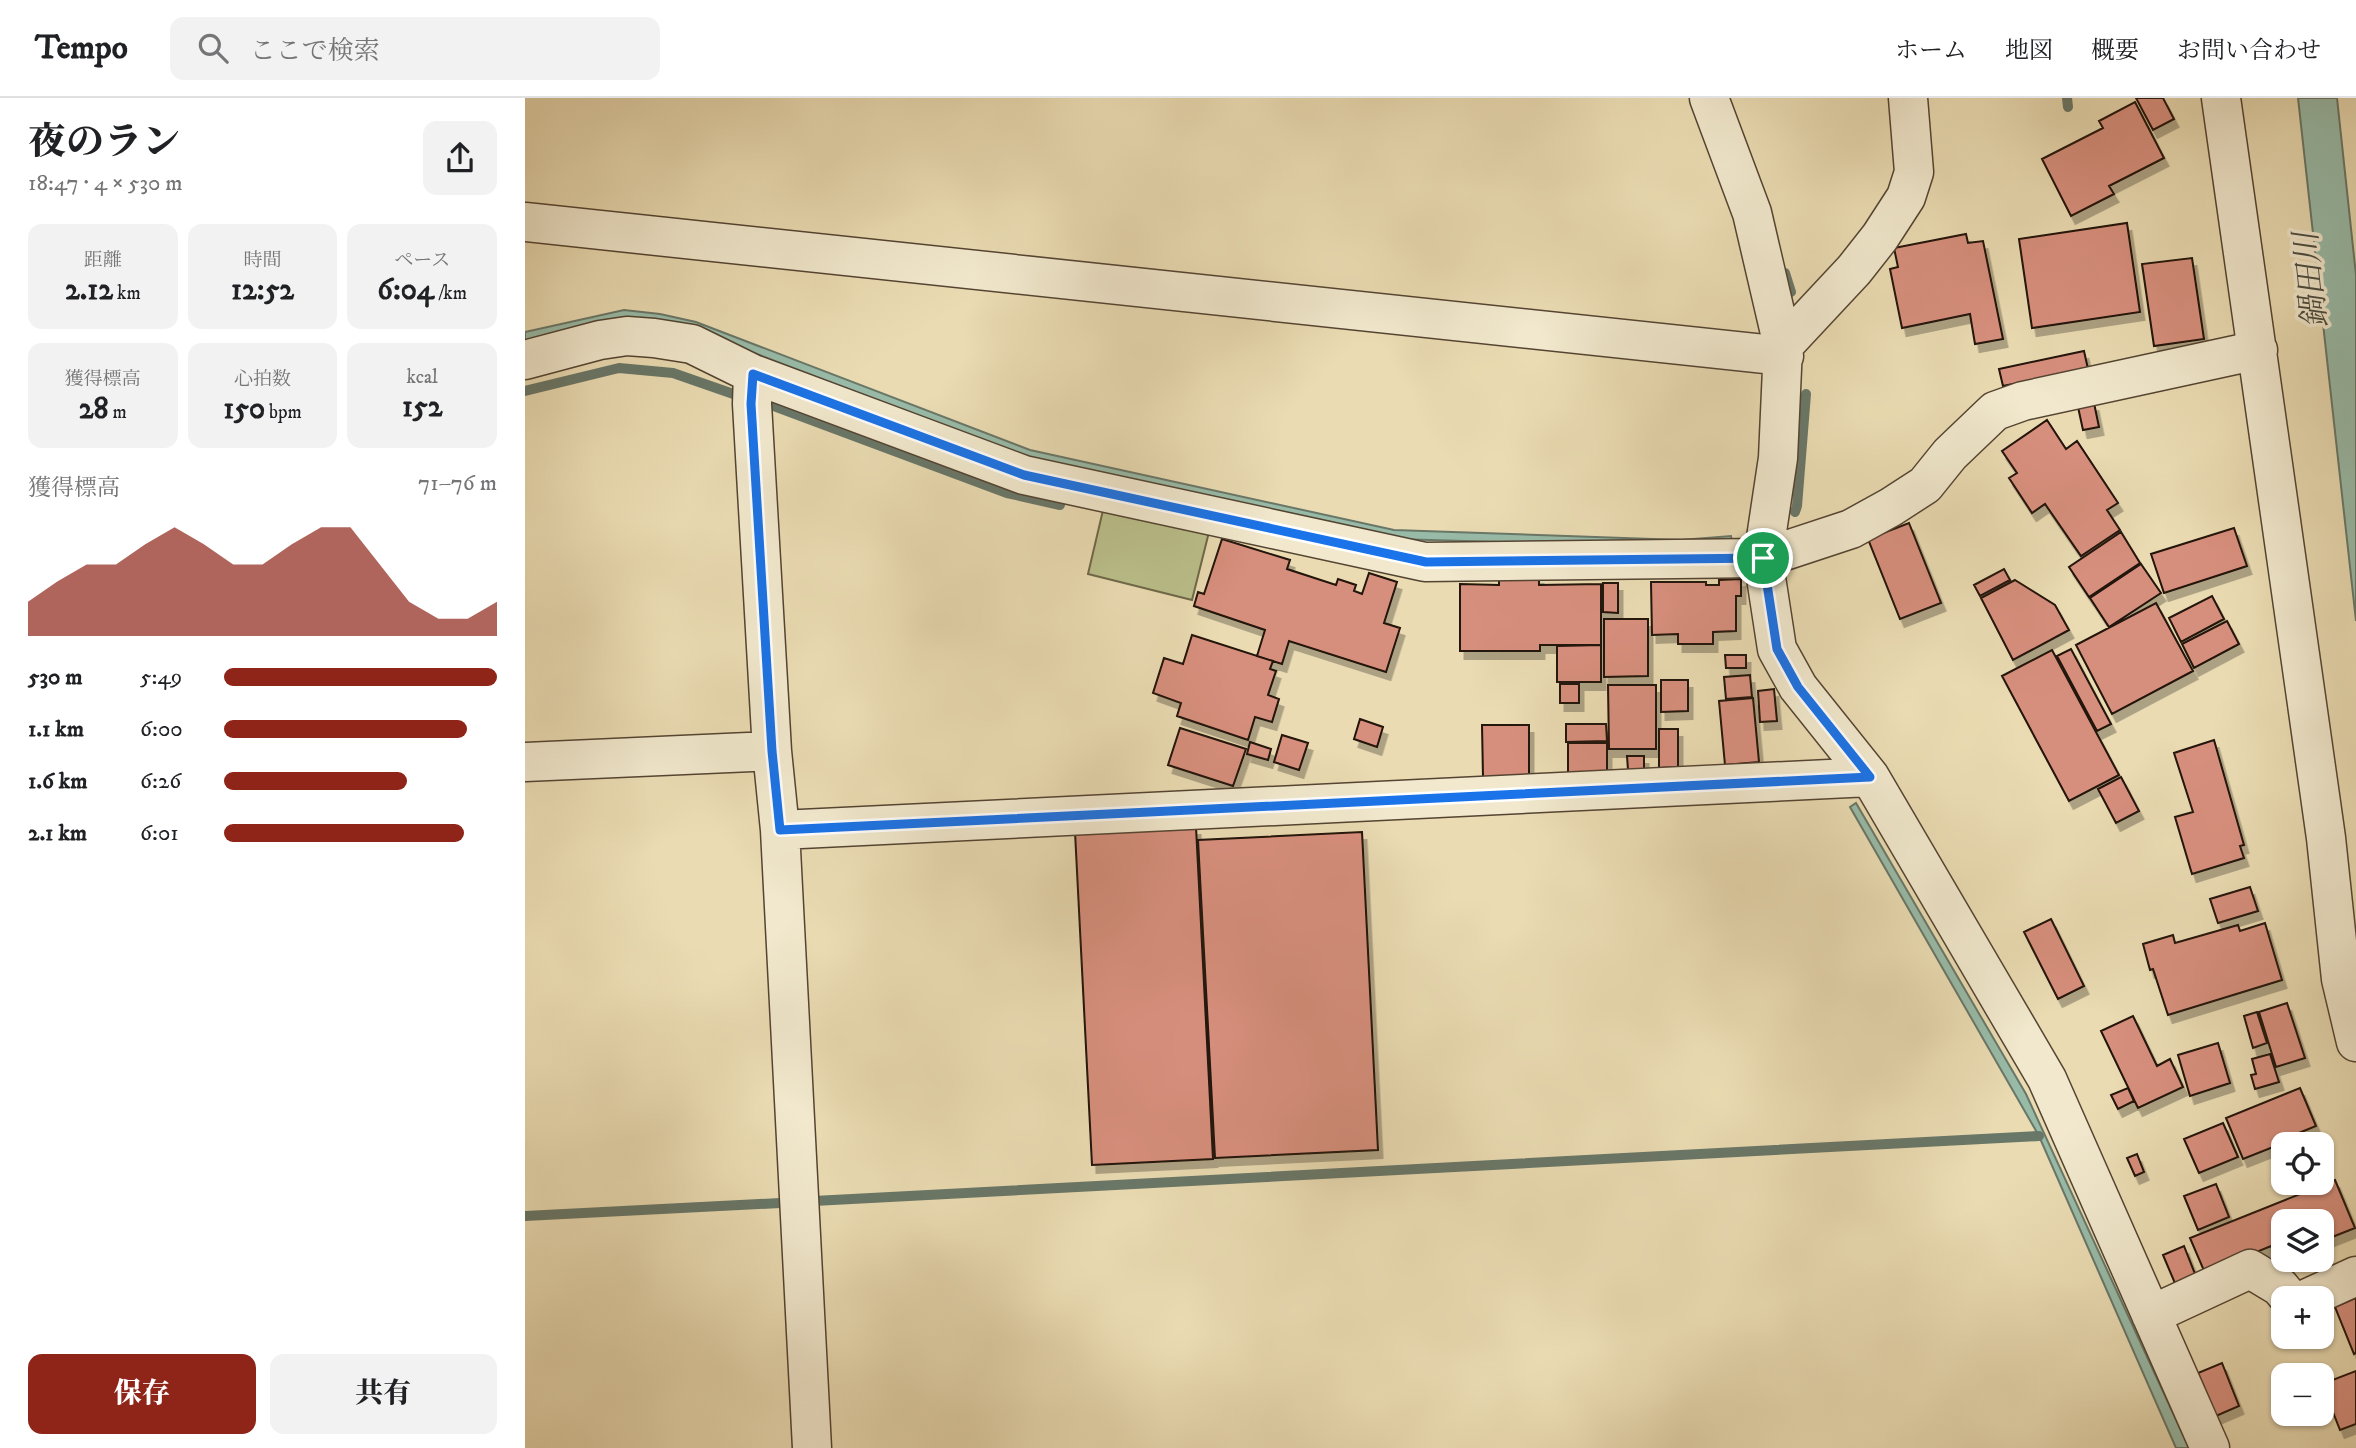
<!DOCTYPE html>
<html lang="ja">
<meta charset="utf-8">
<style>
body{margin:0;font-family:"IM FELL DW Pica","Noto Serif JP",serif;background:#f2f2f2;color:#202124;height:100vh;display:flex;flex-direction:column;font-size:26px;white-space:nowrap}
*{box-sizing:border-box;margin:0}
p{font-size:23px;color:#757577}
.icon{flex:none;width:38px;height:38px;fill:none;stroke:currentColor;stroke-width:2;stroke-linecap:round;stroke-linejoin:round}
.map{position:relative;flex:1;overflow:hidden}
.sheet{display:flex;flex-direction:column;background:#fff;width:525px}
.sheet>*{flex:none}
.fabs{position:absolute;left:1746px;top:1034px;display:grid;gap:14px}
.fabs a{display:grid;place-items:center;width:63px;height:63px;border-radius:14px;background:#fff;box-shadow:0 2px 5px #0004;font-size:35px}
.pin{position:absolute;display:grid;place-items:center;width:60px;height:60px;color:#fff;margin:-30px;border:4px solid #fff;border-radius:50%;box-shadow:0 2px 7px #0007}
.round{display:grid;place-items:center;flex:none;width:74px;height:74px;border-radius:14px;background:#f2f2f2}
.overview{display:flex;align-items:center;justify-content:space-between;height:119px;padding:0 28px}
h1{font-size:38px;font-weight:800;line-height:52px}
.figures{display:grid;grid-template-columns:repeat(3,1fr);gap:10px;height:119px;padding:7px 28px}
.figures div{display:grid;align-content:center;border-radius:14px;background:#f2f2f2;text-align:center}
.figures b{font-size:30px;font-weight:800}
.figures small{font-size:19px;font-weight:400}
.figures p{font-size:19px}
.chart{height:196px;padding:14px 28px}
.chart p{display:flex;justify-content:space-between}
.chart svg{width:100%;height:126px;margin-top:7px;fill:#8f2418;opacity:.7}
.primary-button{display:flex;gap:14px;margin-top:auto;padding:14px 28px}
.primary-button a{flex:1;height:80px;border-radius:14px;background:#8f2418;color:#fff;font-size:28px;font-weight:800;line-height:80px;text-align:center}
.primary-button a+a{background:#f2f2f2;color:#202124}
ul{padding:0 28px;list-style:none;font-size:23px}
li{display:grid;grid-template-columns:112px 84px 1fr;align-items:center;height:52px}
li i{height:18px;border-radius:9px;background:#8f2418}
header{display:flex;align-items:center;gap:42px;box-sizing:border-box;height:98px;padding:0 35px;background:#fff;border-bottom:2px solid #e0e0e0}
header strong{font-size:33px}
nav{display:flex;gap:38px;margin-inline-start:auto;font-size:24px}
.search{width:490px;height:63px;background:#f2f2f2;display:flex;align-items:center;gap:18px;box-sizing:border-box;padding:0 24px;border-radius:14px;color:#757577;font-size:26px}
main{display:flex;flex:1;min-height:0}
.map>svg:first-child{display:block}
</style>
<header>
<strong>Tempo</strong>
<div class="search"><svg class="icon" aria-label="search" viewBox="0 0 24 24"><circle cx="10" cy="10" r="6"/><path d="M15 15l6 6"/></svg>ここで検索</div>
<nav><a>ホーム</a><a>地図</a><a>概要</a><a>お問い合わせ</a></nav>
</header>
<main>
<section class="sheet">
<div class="overview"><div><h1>夜のラン</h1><p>18:47 · 4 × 530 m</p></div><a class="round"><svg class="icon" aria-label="share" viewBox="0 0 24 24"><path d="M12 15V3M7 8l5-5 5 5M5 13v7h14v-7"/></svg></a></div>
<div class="figures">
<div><p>距離</p><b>2.12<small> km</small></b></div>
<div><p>時間</p><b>12:52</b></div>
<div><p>ペース</p><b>6:04<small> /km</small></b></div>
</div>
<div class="figures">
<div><p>獲得標高</p><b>28<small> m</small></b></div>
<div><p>心拍数</p><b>150<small> bpm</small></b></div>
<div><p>kcal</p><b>152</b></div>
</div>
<div class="chart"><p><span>獲得標高</span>71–76 m</p>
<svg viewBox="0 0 160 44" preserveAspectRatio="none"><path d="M0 44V32L10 25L20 19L30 19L40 12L50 6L60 12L70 19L80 19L90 12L100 6L110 6L120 19L130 32L140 38L150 38L160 32V44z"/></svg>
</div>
<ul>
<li><b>530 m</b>5:49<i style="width:100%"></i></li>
<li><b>1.1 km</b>6:00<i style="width:89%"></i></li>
<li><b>1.6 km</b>6:26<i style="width:67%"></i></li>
<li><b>2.1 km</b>6:01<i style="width:88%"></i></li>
</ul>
<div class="primary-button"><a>保存</a><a>共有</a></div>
</section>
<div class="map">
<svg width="1831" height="1350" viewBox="0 0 1831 1350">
<defs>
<filter id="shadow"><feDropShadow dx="4.5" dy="8" stdDeviation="0" flood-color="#0004"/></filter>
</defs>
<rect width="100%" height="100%" fill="#eadbb2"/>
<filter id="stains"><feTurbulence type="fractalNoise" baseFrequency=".00286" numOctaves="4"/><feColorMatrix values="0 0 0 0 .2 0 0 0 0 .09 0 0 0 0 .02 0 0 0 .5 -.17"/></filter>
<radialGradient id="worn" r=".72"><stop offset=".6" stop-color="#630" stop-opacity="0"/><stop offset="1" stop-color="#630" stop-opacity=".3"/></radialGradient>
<path fill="#babf8a" stroke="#6e6849" stroke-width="2" d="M579,408L685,430L667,502L563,476Z"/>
<path fill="#98bba8" stroke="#697768" stroke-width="2" d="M1773,0H1812L1831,177V523Z
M99,212L135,216L171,224L505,352L869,432L1156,442L1206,438L1207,443L1158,449L870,441L502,359L171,233L0,244V234Z
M1331,705L1501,996L1664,1350H1651L1514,1038L1325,709Z"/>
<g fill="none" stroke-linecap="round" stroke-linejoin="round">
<path stroke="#697768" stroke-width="10" d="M1542,0L1543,9
M1260,175L1266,194
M0,293L94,270L148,275L217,299
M238,304L482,395L535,407
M1270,414L1272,408L1281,296
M289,1103L1514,1038
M0,1118L255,1105"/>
</g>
<path fill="#d78f7d" stroke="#221208" stroke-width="2" filter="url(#shadow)" d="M1611,0H1638L1649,21L1628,32Z
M1610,4L1639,60L1584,88L1589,96L1546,118L1517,61L1578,30L1574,23Z
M1602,125L1615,214L1507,230L1494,141Z
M1441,136L1443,145L1458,143L1478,241L1450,246L1445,216L1377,230L1365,171L1373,169L1369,150Z
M1667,160L1679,241L1629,248L1617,166Z
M1559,253L1563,271L1478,288L1474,271Z
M1569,305L1574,329L1558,332L1553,309Z
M1522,322L1541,351L1552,343L1593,405L1582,412L1595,432L1556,458L1520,406L1507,415L1484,380L1492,375L1477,353Z
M1384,425L1416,505L1375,521L1343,441Z
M1709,430L1722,468L1639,495L1626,456Z
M1596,434L1615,465L1564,499L1544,469Z
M697,441L765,462L762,471L811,487L813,481L831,487L829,493L837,496L844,475L872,484L859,525L875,530L861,574L764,543L757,566L732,558L740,532L669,508L673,494L679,496Z
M1616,466L1636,495L1584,529L1565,500Z
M1479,471L1485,482L1455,498L1449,487Z
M974,478H1014V487L1076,486V547H1015V553H935V486L974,487Z
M1216,481V498H1211V533L1188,534V546H1153V536L1127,537L1126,484H1181V487H1194V482Z
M1490,482L1530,507L1544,532L1488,562L1456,500Z
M1078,485H1093V515L1078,514Z
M1687,498L1699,521L1656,544L1644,520Z
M1631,505L1668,573L1587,616L1551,547Z
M1079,521H1123V578L1079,579Z
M1702,523L1714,546L1669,570L1657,546Z
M667,537L748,563L745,571L751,573L743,597L754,601L747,624L730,619L723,642L652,618L656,605L628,595L639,560L658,566Z
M1076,547V584H1032V548Z
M1546,551L1586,626L1572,633L1532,558Z
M1527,552L1594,677L1544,703L1477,578Z
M1200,557H1221V570H1201Z
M1225,577L1227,599L1201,601L1199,579Z
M1136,582H1163V613L1136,614Z
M1035,586H1054V605H1035Z
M1083,587H1131V651H1084Z
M1249,591L1252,623L1235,624L1233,593Z
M1228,600L1234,664L1200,667L1194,603Z
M835,621L858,629L852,649L829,641Z
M1041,626H1081L1082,643L1041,644Z
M957,627H1004V679H958Z
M655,630L721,651L708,688L643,667Z
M1134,631H1153V669L1134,670Z
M757,637L783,645L774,672L749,664Z
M1689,642L1719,747L1715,748L1719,760L1667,776L1650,719L1668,714L1649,655Z
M725,644L746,651L743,662L722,656Z
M1043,645H1082V676H1043Z
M1102,658H1119V673L1103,672Z
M1596,679L1614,713L1591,725L1573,691Z
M671,729L688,1061L567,1067L550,734Z
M837,734L853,1052L690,1060L673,742Z
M1725,789L1733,813L1693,825L1685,801Z
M1526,821L1559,888L1533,901L1499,834Z
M1740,825L1757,882L1643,917L1628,871L1625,872L1618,846L1648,837L1650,845L1713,827L1715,833Z
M1762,905L1780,960L1751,969L1734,914Z
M1732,914L1742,945L1728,950L1719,918Z
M1608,918L1632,968L1645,961L1658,989L1613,1010L1576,933Z
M1693,945L1705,985L1665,998L1653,957Z
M1745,956L1754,984L1730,991L1726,977L1731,976L1727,961Z
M1603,990L1609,1003L1593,1011L1586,997Z
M1775,990L1791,1028L1769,1037L1771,1040L1718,1061L1701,1020Z
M1698,1025L1713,1059L1674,1075L1659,1041Z
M1612,1056L1619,1074L1610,1078L1602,1060Z
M1810,1082L1830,1130L1797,1143V1124H1759V1159L1752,1161L1746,1148L1680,1175L1665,1140Z
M1691,1086L1704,1119L1673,1132L1659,1098Z
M1659,1148L1672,1181L1652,1190L1638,1157Z
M1831,1200V1255L1829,1256L1810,1209Z
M1697,1265L1714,1308L1691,1318L1673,1275Z
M1831,1273V1326L1815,1332L1797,1286Z"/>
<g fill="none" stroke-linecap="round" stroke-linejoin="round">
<defs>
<path id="minor" d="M1184,0L1227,115L1258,248
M1383,0L1389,74L1381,99L1355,139L1329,172L1258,248L1253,360L1238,460L1252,551L1273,589L1345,679L1522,981L1685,1350
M1696,0L1801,740L1816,881L1831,944
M0,124L1259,258
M0,262L75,242L102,238L129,240L167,246L228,276L499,377L900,464L1238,460L1326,431L1366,409L1400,387L1425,356L1470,313L1498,303L1733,252
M228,276L227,306L247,653L255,732L287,1350
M0,664L247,653
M255,732L1345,679
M1783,1200L1831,1178
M1626,1217L1725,1171L1755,1189L1764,1200"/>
</defs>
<use href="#minor" stroke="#544432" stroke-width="41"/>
<use href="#minor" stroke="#f1e8cd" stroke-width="38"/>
</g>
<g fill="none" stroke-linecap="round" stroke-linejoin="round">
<defs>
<path id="route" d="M228,276L499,377L901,464L1238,460L1252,551L1273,589L1345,679L255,732L247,653L226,306Z"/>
</defs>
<use href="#route" stroke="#fff" stroke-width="14"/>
<use href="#route" stroke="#1a73e8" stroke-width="9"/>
</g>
<g text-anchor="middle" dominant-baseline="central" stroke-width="7" stroke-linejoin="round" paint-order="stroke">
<g font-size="32" font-style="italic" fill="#4b4d40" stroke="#f1e8cd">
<text transform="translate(1787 182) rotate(-96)">鍋田川</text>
</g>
</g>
<rect width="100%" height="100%" filter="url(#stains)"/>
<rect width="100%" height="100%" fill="url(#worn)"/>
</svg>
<div class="fabs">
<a><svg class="icon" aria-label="locate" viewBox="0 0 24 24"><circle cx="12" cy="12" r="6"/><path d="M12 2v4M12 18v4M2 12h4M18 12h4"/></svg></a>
<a><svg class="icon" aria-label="layers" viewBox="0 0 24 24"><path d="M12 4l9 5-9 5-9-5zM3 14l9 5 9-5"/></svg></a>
<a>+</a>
<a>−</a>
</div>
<div class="pin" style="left:1238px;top:460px;background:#1e9e55"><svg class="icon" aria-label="arrive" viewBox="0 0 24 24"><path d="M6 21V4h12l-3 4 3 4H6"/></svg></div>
</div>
</main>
